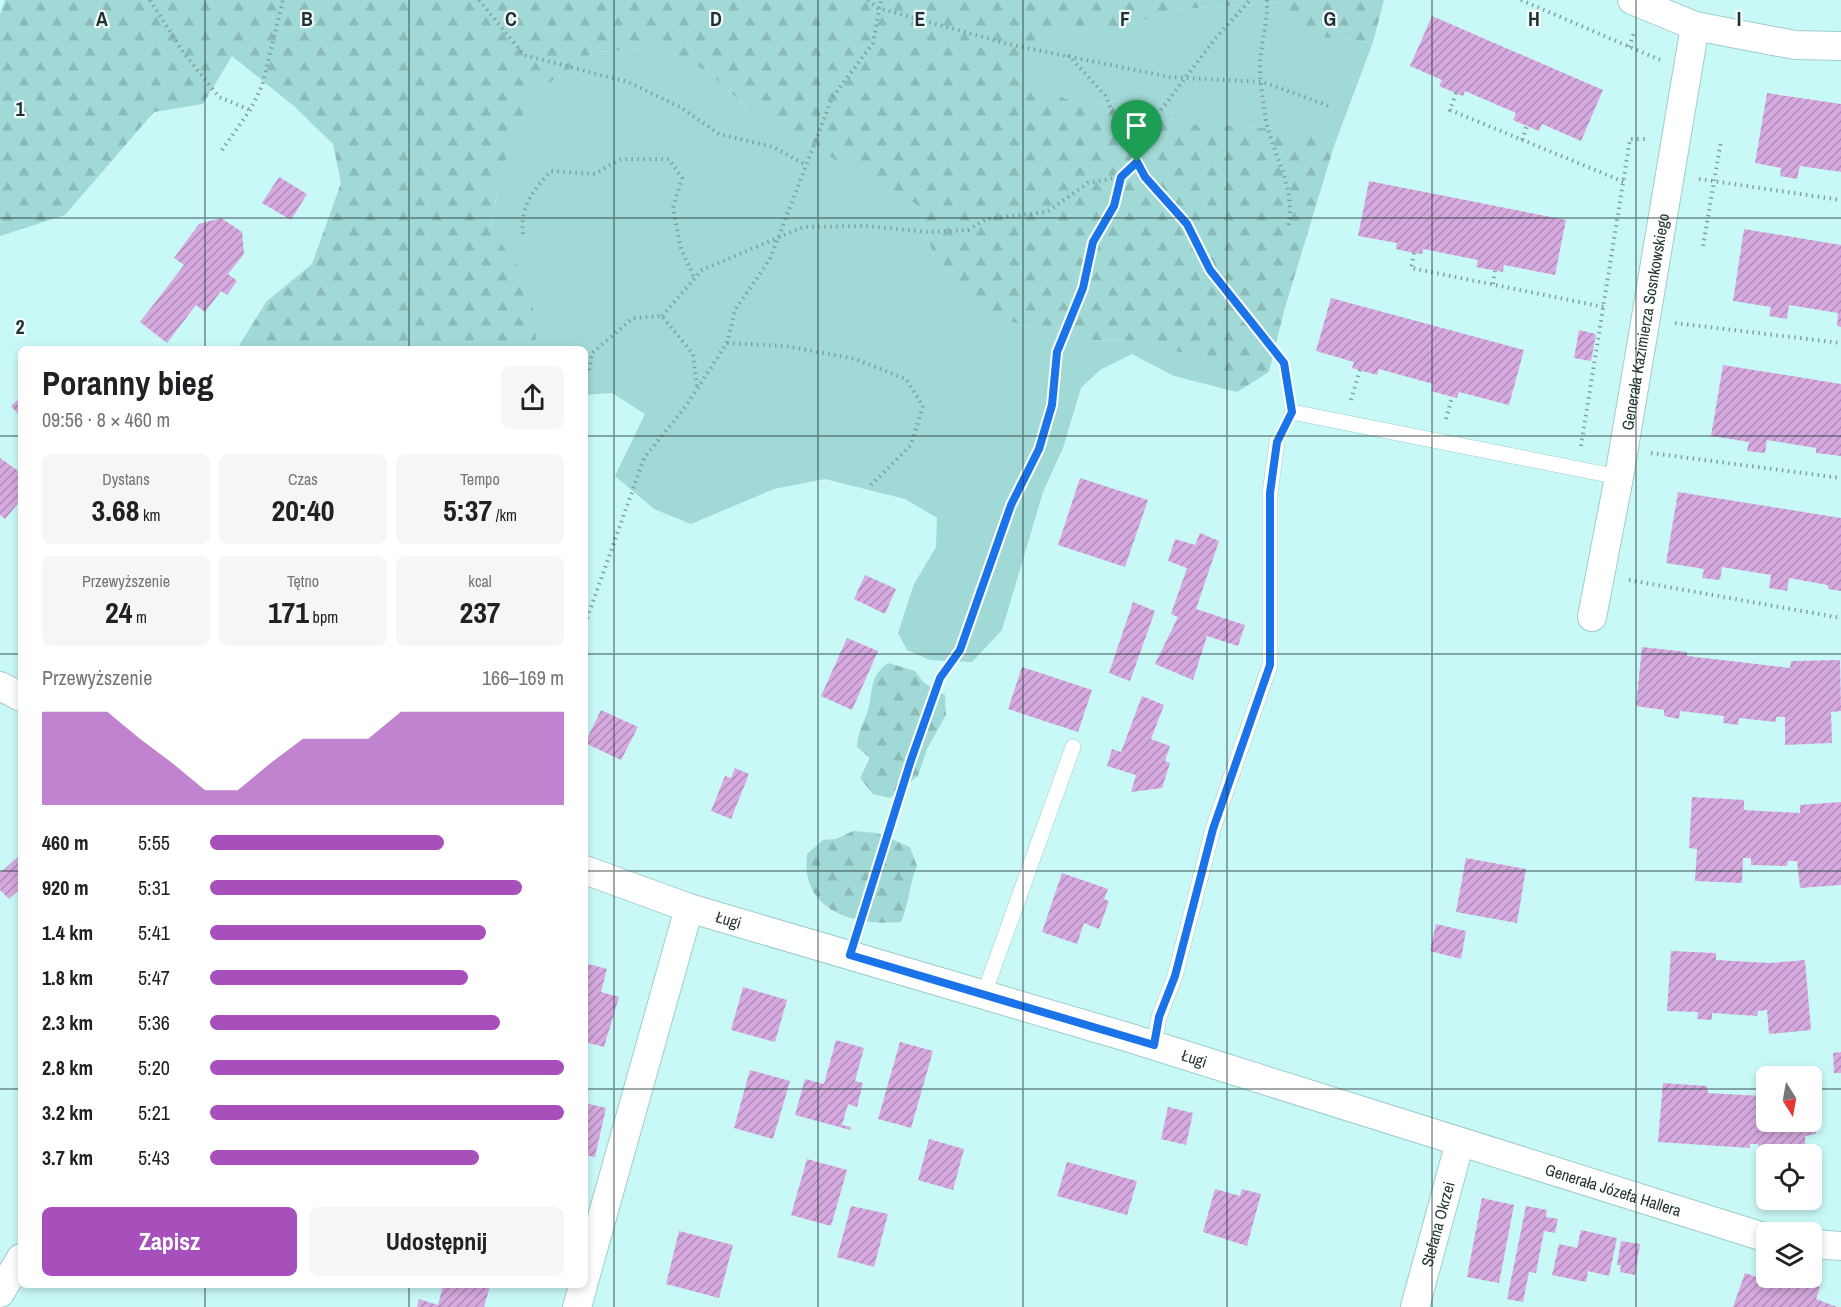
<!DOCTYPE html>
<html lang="pl">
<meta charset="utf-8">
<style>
body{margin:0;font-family:"Archivo Narrow",sans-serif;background:#f6f6f6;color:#202124;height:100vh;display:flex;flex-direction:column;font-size:22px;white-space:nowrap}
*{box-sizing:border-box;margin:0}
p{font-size:20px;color:#757577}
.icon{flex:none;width:33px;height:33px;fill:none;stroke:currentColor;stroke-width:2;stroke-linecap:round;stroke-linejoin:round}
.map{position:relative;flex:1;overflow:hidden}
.sheet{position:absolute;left:18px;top:346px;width:570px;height:942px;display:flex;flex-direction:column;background:#fff;border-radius:9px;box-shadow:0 3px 9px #0003}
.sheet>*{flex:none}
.needle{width:39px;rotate:169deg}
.buttons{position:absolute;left:1756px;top:1066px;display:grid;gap:12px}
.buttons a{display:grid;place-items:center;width:66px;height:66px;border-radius:9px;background:#fff;box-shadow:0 3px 9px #0003;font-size:30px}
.pin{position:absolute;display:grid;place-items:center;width:51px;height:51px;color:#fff;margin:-62px -26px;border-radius:50% 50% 50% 0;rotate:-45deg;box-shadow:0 0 6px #0007}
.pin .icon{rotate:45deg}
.round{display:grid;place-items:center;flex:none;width:63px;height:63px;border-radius:9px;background:#f6f6f6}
.summary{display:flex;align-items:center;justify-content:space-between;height:102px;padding:0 24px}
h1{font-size:33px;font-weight:800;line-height:45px}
.stats{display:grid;grid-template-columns:repeat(3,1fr);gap:9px;height:102px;padding:6px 24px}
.stats div{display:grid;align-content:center;border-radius:9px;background:#f6f6f6;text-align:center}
.stats b{font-size:30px;font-weight:800}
.stats small{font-size:16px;font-weight:400}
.stats p{font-size:16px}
.chart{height:168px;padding:12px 24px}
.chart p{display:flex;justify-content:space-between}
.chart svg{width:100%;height:108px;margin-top:6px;fill:#a74fbb;opacity:.7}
.cta{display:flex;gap:12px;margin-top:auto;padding:12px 24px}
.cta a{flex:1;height:69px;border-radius:9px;background:#a74fbb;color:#fff;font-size:24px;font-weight:800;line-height:69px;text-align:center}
.cta a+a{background:#f6f6f6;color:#202124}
ul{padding:0 24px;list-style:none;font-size:20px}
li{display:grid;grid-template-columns:96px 72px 1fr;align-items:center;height:45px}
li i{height:15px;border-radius:8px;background:#a74fbb}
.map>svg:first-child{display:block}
</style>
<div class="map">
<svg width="1841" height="1307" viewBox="0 0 1841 1307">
<defs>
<pattern id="forest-firs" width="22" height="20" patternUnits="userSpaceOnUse" patternTransform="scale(1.5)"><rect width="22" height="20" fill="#a1d9d6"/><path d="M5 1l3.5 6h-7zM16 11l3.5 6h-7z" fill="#8abbb8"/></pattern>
<pattern id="building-hatch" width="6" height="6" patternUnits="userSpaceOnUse" patternTransform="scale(1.5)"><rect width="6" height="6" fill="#d6aae0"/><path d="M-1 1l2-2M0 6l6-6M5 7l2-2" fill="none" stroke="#ad8bb6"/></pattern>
</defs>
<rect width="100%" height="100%" fill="#c9f9f7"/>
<path fill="#a1d9d6" d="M1283,2L1298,35L1373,42L1334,146L1303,132L1247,126H1199L1148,101L1074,102L1019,79L1053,29H1119L1171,10Z
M663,48L710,73L743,104L865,178L916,204L934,257L990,314L1024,326L1083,340L1141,341L1186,354L1237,392L1174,376L1132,354L1100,370L1081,388L1063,448L1043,492L1002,630L972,662L930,660L907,650L898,633L914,584L936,547L937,518L905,499L825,479L774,489L691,524L654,509L615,476L645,414L612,393L585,395V350L520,349L536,341L491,230L500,173L521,130L529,97L594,52Z"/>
<path fill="url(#forest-firs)" d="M5,0H1384L1373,42L1298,35L1283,2L1171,10L1119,29H1054L1019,79L1074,102L1148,101L1199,126H1247L1303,132L1334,146L1284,311L1269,372L1237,392L1186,354L1141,341L1083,340L1024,326L990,314L934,257L916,204L865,178L743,104L710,73L663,48L594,52L529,97L521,130L500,173L491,229L531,286L536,341L520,350L237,349L266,302L312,264L341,183L333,144L295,107L232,56L203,104L154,112L65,215L0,236V15Z
M888,663L915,671L924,683L945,695L946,715L927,749L918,776L890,798L873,794L860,778L870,758L857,747C859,728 862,727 868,710C874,690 868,678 888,663Z
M853,831L877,833L910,847L917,866C909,885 909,903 901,922C854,926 800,911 807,854L823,840L836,839Z"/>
<path fill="url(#building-hatch)" d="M1432,16L1603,90L1581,141L1542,124L1539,131L1513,120L1516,113L1465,91L1463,96L1456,93L1439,86L1442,80L1410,66Z
M1767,93L1841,104V172L1800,166L1797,179L1780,176L1781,168L1755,163Z
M279,177L307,194L291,220L262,203Z
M1369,181L1566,220L1555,275L1504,265L1503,272L1476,267L1478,260L1423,249L1422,254L1414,253L1396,249L1397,243L1358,236Z
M221,218L242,232L244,254L228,274L237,281L227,295L221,291L205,312L196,305L167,343L140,322L184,265L174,258L199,224Z
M1744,229L1841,245V327L1837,326L1838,313L1789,305L1787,319L1769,316L1771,307L1733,301Z
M1331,298L1524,350L1509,405L1459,392L1457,398L1431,391L1433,384L1379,369L1377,375L1352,368L1354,362L1316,351Z
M1579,330L1596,334L1591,361L1574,358Z
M1723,365L1841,384V456L1816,453V448L1767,440L1765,453L1747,451L1749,442L1711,436Z
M21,397V417L11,406Z
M0,458L21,473V500L5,519L0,515Z
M1080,478L1148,500L1125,567L1058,545Z
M1678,492L1841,518V591L1828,589V585L1789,578L1787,591L1769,588L1771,575L1722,567L1720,580L1702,578L1704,569L1666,563Z
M1200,533L1219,541L1196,609L1245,625L1238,646L1207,636L1193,680L1155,664L1178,617L1171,614L1187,568L1168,561L1175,539L1195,545Z
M865,575L896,589L885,614L854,599Z
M1133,602L1155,611L1130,681L1109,673Z
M847,638L878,651L852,710L821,696Z
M1642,647L1687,652V656L1790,668L1791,661L1840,660L1841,711L1831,712L1832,743L1785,745V717H1776V722L1739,718L1738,725L1723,723L1724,716L1680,711L1679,719L1664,716V710L1636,706Z
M1022,667L1092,690L1078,732L1008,709Z
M1142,696L1164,705L1151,739L1170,746L1165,761L1170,763L1162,788L1131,792L1136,775L1107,766L1112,749L1121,752Z
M601,710L638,727L621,760L585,743Z
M735,768L749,774L731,819L711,811L725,776L731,778Z
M1692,797L1744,800V810L1800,813V805L1841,802V885L1800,888L1797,861H1788L1787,866L1751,865V858H1743L1742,883L1695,881L1697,849L1689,848Z
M21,854V888L9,899L0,890V873Z
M1466,858L1526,869L1517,923L1456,912Z
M1062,873L1108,889L1104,899L1109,901L1099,929L1084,923L1077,944L1042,932Z
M1436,924L1466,931L1461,959L1430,951Z
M1671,951L1716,953V960L1770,963L1805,960L1811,1030L1769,1034L1767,1010L1758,1011L1757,1016L1712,1013V1020L1697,1019L1698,1012L1667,1011Z
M585,963L607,969L601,992L619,997L604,1047L585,1042Z
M743,987L787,1000L775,1042L731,1030Z
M836,1040L864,1048L855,1081L863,1083L857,1107L848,1104L842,1125L851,1127L850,1130L795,1115L805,1079L824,1084Z
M900,1042L933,1051L911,1128L878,1119Z
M1841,1052V1073H1834L1833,1053Z
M750,1070L790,1081L773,1139L734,1128Z
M1663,1083L1707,1086L1708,1093L1762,1096V1088L1767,1087V1122H1812L1814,1111L1816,1134L1805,1136L1806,1155H1767V1170H1763L1758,1144H1750V1148L1658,1142Z
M585,1103L606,1108L595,1157L585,1155Z
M1168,1107L1193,1113L1186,1145L1161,1139Z
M929,1139L964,1149L953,1190L918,1180Z
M807,1159L847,1170L831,1226L791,1215Z
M1067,1162L1137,1181L1127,1215L1057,1196Z
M1215,1189L1240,1196L1242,1189L1261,1194L1247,1246L1203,1232Z
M1482,1198L1514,1205L1499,1283L1467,1277Z
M851,1206L888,1214L874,1267L837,1257Z
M1526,1206L1547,1210L1546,1217L1558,1219L1555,1233L1544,1231L1536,1273L1529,1272L1523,1302L1507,1299Z
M1581,1230L1617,1238L1609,1276L1588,1271L1586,1282L1552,1275L1559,1244L1577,1248Z
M679,1231L733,1245L719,1298L666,1284Z
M1621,1241L1640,1244L1635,1275L1620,1272L1621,1265H1617Z
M1745,1273L1781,1286L1784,1278H1795L1820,1287L1816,1299L1837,1307H1733Z
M443,1286H490L484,1307H417L419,1299L438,1305Z"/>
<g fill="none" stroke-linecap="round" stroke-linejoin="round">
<defs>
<path id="lane" d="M1292,412L1619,477
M984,994L1073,747
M1154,1045L1159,1017L1175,976L1213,829L1270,665V493L1277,442"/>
<g id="street">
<path d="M1632,0L1695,26L1795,45L1841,46"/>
<path id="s1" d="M1592,617L1619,477L1695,26"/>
<path d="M0,686L21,697"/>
<path id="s2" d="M585,870L689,908L1127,1037L1767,1238"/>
<path d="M1812,1244L1841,1246"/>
<path d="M585,1278L689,908"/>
<path d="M0,1293L21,1258"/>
<path d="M577,1307L583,1286"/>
<path id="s3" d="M1415,1307L1460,1142"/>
</g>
</defs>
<use href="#lane" stroke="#9ecdcb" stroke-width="16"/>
<use href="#street" stroke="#9ecdcb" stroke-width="30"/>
<path stroke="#7fa2a1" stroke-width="4" stroke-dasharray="1.5 4.5" stroke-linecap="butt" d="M150,0L183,52L219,97L250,110
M479,0L524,55L628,82L680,107L719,134L773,147L806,165
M868,0L878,8L1012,45L1170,77L1263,82L1332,107
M1267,0C1268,22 1261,43 1260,64C1260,82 1263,102 1266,120C1273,156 1297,188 1288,227
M1521,0L1660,60
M1629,47L1634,33
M1068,55L1105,95L1121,132L1145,177L1187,224L1210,270L1284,363L1288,390
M1456,93L1450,110L1624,182
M1522,140L1527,126
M222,150L250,110L262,86L283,0
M1699,179L1841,200
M523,234C520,207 533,190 551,171L595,174L621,159H669L682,178L673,208L681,249L695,279
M1703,246L1721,141
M1414,253L1411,268L1604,307
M1493,284L1495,271
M662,316L702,270L803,227L866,226L928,232L968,230L986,219L1047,212L1088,183L1121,177L1137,162L1152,122L1214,40L1250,0
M1675,323L1841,343
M727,343L786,346L855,359L906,379L923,406L911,445L868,488
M589,370L592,353L633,318L662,316L693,354L697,388
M1351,400L1360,370
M1446,419L1452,397
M1581,446L1630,139H1645
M1651,453L1841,478
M1629,580L1841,618
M585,624L644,458L686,406L727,343L735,310L770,259L832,98L873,43L881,0
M859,928L911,760L941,678L960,650L1011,505L1039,449L1051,405L1057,352L1083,288L1093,242L1114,206L1121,177"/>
<use href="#lane" stroke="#fff" stroke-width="15"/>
<use href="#street" stroke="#fff" stroke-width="28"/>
</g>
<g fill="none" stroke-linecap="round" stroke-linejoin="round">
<defs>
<path id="route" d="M1137,162L1145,177L1187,224L1210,270L1284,363L1292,412L1277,442L1270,493V665L1213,829L1175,976L1159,1017L1154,1045L850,955L911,760L940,678L960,650L1011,505L1039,449L1052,405L1057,352L1083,288L1093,242L1114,206L1121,177Z"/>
</defs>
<use href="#route" stroke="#fff" stroke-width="12"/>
<use href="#route" stroke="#1a73e8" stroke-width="8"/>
</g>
<path fill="none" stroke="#1f3231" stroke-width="1.5" stroke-opacity="0.55" d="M205,0V350M409,0V350M614,0V1307M818,0V1307M1023,0V1307M1227,0V1307M1432,0V1307M1636,0V1307M0,218H1841M0,436H21M585,436H1841M0,654H21M585,654H1841M0,871H21M585,871H1841M0,1089H21M585,1089H1767M1812,1089H1841M205,1286V1307M409,1286V1307"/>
<g text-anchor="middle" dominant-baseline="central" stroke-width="4.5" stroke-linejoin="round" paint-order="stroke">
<g font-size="16" fill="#1f3231" stroke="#f4fdfd">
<text stroke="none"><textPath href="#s1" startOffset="300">Generała Kazimierza Sosnkowskiego</textPath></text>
<text stroke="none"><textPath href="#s2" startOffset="152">Ługi</textPath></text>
<text stroke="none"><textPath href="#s2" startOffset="638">Ługi</textPath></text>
<text stroke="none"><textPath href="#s2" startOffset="1077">Generała Józefa Hallera</textPath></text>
<text stroke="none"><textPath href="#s3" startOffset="86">Stefana Okrzei</textPath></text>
</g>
</g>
<g font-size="20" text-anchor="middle" font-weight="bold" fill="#1f3231" stroke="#f4fdfd" stroke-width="4.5" stroke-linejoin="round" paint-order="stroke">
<text x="102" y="26">A</text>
<text x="307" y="26">B</text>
<text x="511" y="26">C</text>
<text x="716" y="26">D</text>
<text x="920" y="26">E</text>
<text x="1125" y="26">F</text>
<text x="1330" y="26">G</text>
<text x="1534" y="26">H</text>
<text x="1739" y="26">I</text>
<text x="20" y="116">1</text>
<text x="20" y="334">2</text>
</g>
</svg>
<div class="buttons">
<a><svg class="needle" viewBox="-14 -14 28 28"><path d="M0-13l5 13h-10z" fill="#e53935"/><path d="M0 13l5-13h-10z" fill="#757577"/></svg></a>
<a><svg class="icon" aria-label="locate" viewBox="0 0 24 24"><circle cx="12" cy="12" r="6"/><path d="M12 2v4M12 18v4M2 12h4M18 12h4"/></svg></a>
<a><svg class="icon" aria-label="layers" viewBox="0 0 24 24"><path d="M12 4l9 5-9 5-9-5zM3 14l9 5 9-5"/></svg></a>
</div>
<div class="pin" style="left:1137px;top:162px;background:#1e9e55"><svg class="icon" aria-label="arrive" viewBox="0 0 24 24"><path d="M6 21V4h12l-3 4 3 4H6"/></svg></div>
<section class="sheet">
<div class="summary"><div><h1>Poranny bieg</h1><p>09:56 · 8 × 460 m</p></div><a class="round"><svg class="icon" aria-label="share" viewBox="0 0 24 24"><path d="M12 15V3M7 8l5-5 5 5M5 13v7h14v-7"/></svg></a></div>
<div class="stats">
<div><p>Dystans</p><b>3.68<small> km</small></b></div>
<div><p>Czas</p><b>20:40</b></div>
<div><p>Tempo</p><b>5:37<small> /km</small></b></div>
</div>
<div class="stats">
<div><p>Przewyższenie</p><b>24<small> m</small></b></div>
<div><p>Tętno</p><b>171<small> bpm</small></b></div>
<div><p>kcal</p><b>237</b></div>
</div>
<div class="chart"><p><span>Przewyższenie</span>166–169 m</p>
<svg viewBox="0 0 160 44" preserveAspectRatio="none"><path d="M0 44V6L10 6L20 6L30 17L40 27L50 38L60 38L70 27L80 17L90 17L100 17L110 6L120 6L130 6L140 6L150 6L160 6V44z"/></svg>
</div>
<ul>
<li><b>460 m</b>5:55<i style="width:66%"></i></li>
<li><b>920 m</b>5:31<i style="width:88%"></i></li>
<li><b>1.4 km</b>5:41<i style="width:78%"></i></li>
<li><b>1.8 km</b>5:47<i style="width:73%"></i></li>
<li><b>2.3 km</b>5:36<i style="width:82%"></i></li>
<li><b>2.8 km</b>5:20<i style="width:100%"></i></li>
<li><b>3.2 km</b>5:21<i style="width:100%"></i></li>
<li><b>3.7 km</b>5:43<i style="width:76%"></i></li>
</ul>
<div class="cta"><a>Zapisz</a><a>Udostępnij</a></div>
</section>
</div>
